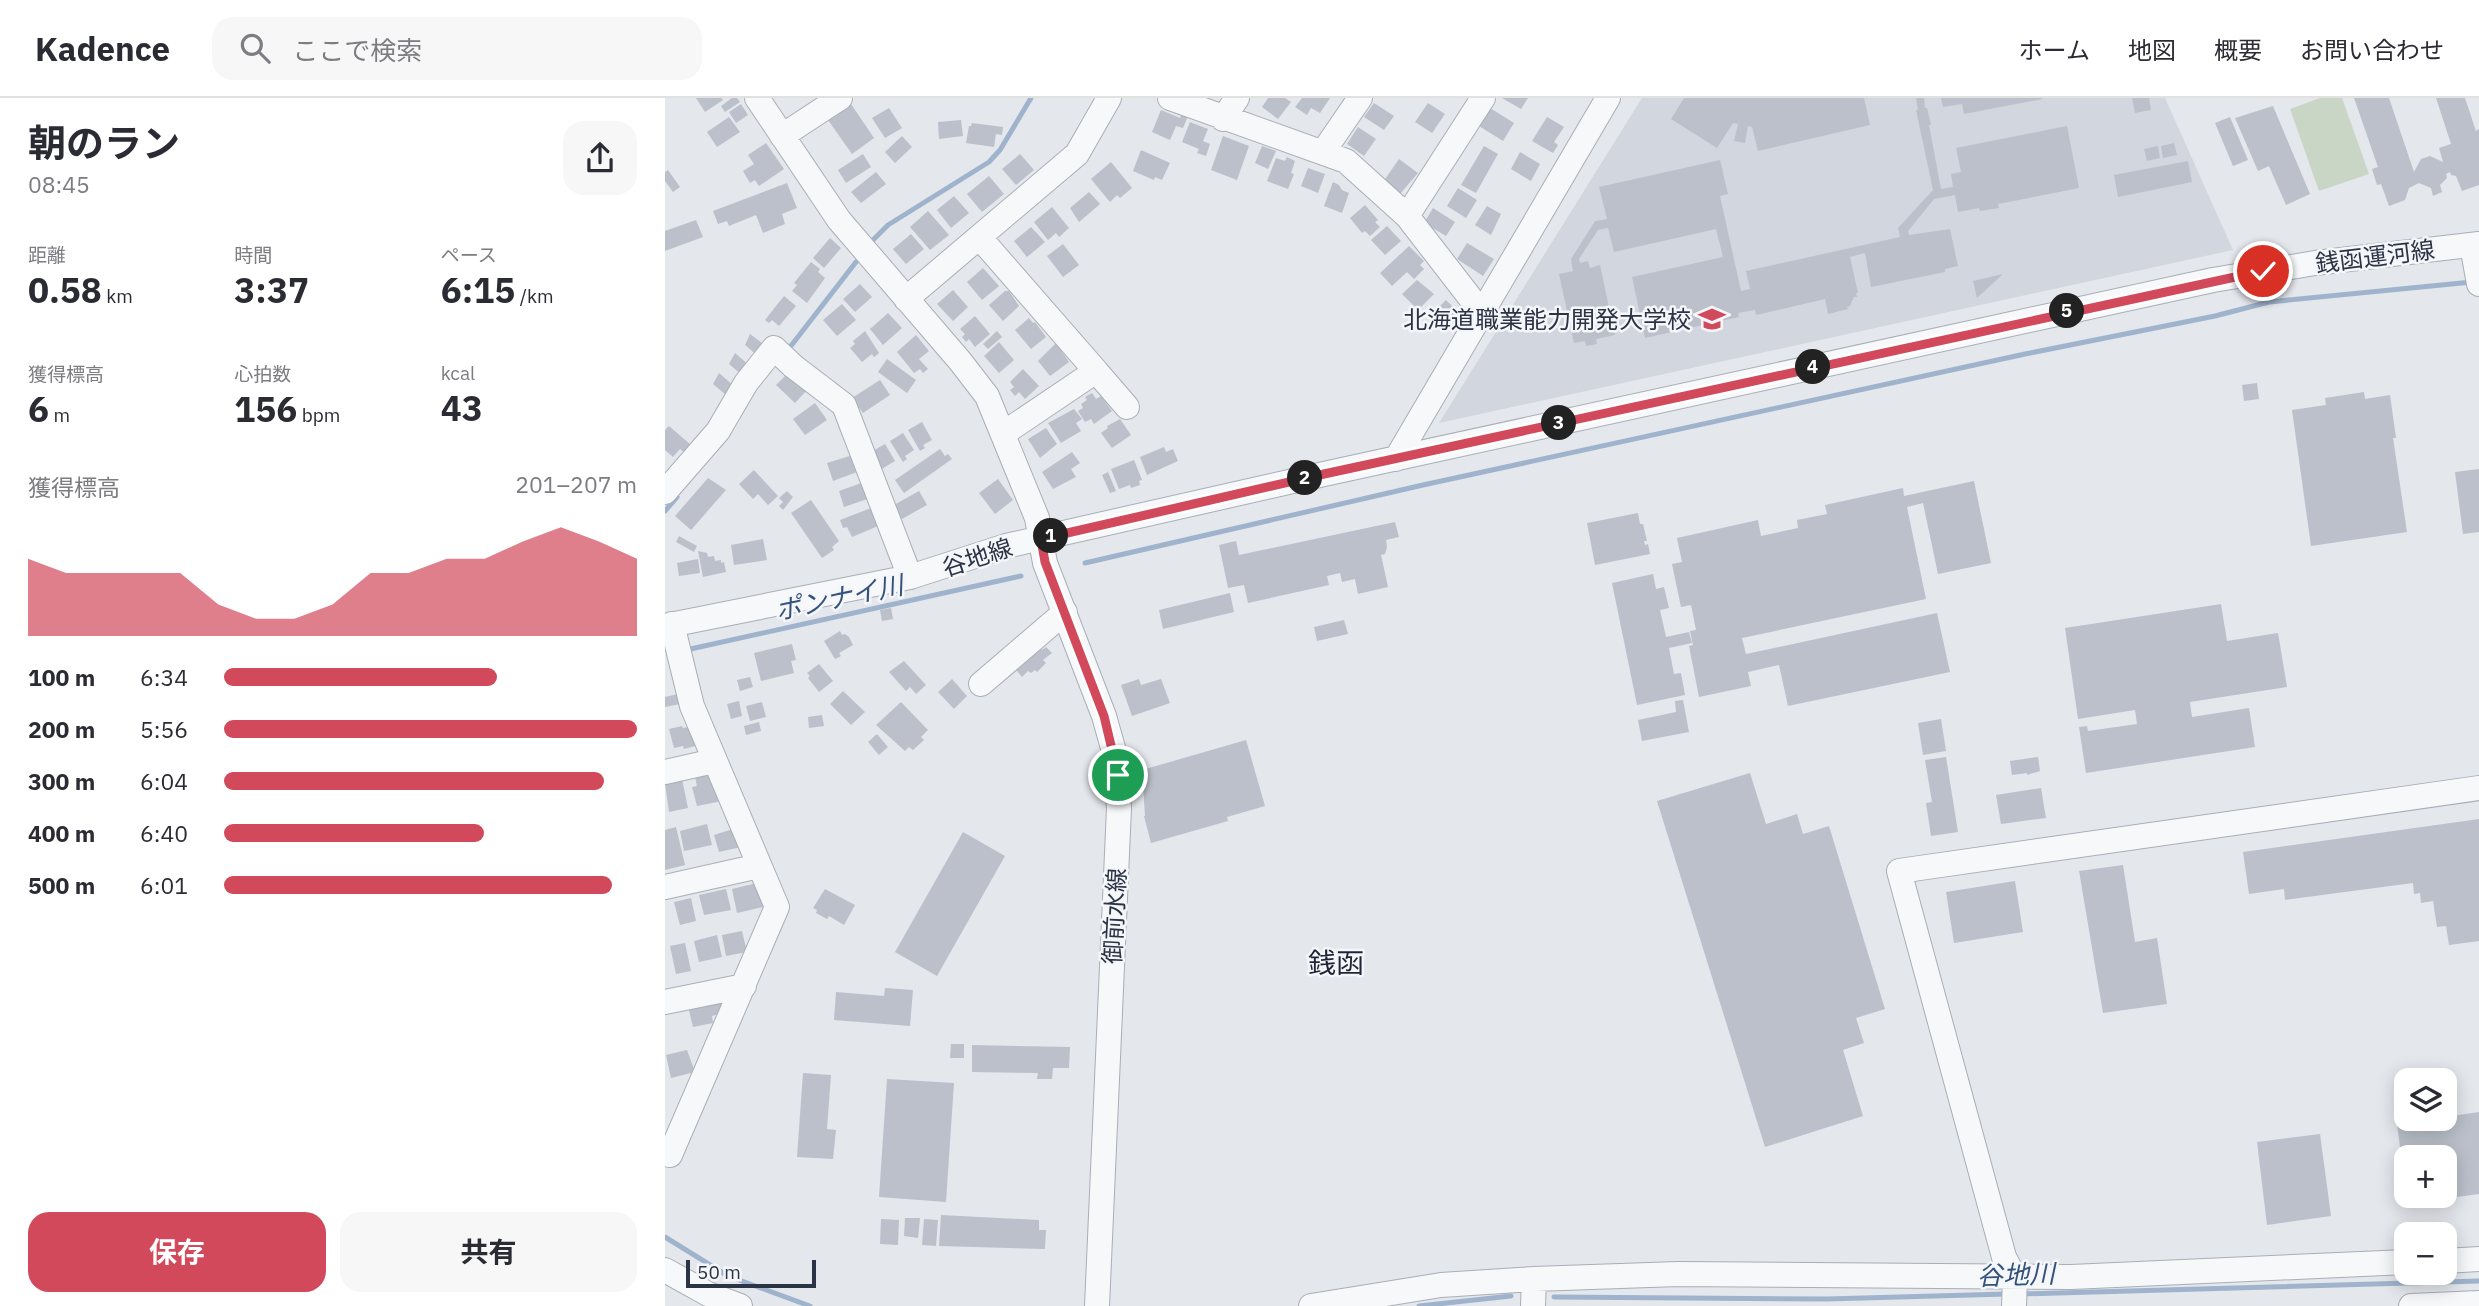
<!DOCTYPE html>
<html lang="ja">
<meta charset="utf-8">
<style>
body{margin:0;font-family:"IBM Plex Sans","Noto Sans JP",sans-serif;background:#f7f7f7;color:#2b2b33;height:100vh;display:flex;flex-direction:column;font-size:26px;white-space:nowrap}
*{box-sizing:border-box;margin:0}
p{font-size:23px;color:#7c7c81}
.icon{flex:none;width:38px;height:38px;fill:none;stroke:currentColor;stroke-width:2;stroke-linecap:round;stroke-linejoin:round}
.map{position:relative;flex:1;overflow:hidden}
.side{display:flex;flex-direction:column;background:#fff;width:665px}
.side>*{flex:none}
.controls{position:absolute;left:1729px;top:970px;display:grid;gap:14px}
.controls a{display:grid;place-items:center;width:63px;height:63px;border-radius:14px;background:#fff;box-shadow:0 4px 18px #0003;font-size:35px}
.scale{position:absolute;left:21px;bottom:18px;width:130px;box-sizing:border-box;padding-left:7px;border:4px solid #2b3445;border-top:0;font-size:19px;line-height:24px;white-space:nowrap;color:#2b3445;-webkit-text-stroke:5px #f4f6f9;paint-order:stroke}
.pin{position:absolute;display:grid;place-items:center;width:60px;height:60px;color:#fff;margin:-30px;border:4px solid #fff;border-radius:50%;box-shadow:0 2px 7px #0007}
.km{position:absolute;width:35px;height:35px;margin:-18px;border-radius:50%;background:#222;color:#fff;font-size:19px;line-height:35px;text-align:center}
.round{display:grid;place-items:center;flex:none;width:74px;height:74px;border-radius:21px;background:#f7f7f7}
.summary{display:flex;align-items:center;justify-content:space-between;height:119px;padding:0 28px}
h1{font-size:38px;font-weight:700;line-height:52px}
.figures{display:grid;grid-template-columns:repeat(3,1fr);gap:10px;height:119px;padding:7px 28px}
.figures div{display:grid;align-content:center}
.figures b{font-size:35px;font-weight:700}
.figures small{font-size:19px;font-weight:400}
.figures p{font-size:19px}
.chart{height:196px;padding:14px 28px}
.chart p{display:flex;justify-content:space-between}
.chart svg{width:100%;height:126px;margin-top:7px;fill:#d1495b;opacity:.7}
.button{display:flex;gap:14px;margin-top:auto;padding:14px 28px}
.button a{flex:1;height:80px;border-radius:21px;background:#d1495b;color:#fff;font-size:28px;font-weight:700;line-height:80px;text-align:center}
.button a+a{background:#f7f7f7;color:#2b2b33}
ul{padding:0 28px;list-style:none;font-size:23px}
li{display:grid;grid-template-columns:112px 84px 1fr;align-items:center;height:52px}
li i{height:18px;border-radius:9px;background:#d1495b}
header{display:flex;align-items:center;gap:42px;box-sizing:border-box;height:98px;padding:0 35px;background:#fff;border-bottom:2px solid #e1e1e2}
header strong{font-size:33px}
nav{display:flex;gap:38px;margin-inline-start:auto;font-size:24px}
.search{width:490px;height:63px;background:#f7f7f7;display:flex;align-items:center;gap:18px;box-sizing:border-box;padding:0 24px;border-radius:21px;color:#7c7c81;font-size:26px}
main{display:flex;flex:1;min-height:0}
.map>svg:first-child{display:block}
</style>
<header>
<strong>Kadence</strong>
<div class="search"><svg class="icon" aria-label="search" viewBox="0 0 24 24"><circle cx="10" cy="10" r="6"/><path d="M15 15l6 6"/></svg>ここで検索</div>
<nav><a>ホーム</a><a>地図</a><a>概要</a><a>お問い合わせ</a></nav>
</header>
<main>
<section class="side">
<div class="summary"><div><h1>朝のラン</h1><p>08:45</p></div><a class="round"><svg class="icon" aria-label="share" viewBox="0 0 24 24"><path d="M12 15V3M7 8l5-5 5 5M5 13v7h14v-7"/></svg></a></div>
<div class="figures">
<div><p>距離</p><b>0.58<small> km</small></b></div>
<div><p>時間</p><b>3:37</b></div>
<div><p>ペース</p><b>6:15<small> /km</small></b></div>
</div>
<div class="figures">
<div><p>獲得標高</p><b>6<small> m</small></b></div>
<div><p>心拍数</p><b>156<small> bpm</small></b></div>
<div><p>kcal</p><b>43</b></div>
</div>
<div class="chart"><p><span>獲得標高</span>201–207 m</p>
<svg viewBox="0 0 160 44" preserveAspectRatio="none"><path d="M0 44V17L10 22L20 22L30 22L40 22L50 33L60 38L70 38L80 33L90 22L100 22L110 17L120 17L130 11L140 6L150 11L160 17V44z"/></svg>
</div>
<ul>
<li><b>100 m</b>6:34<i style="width:66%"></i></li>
<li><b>200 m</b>5:56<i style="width:100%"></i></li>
<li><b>300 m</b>6:04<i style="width:92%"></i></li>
<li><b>400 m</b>6:40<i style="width:63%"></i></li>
<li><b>500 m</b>6:01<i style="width:94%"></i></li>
</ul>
<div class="button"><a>保存</a><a>共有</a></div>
</section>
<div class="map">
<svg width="1814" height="1208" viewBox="0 0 1814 1208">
<rect width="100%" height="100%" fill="#e4e7ec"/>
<path fill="#d2d6de" d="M977,0H1500L1568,152L774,325Z"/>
<path fill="#c9d6c5" d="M1655,0H1677L1704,76L1654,93L1625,11Z"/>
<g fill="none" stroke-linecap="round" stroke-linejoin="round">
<path stroke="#9fb4cc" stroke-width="5" d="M207,143L223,127L324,64L335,52L366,0
M122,253L191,164
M0,413L12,399
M420,465L758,387L1360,256L1550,218L1604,204L1807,184
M21,552L356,478
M0,1139L63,1178L145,1208
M1355,1196L1814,1183
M889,1199L1162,1201L1342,1196
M754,1208L846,1198"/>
</g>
<path fill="#bbc0ca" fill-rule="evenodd" d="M31,0H56L58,2L40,14Z
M67,0H72L75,4L60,14L56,8Z
M603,0H620L626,4L613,21L597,9Z
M637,0H665L655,15L646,10L642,17L630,9Z
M837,0H863L856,11Z
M1019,0H1199L1205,27L1093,53L1087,29L1083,28L1080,45L1069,43L1073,26L1068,25L1052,50L1006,21Z
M1251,0H1259L1260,10H1262L1266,27H1264L1276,91L1288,89L1286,76L1296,74L1291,50L1402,28L1414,90L1333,106L1334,110L1315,113L1314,110L1293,114L1290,97L1269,101L1243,133L1244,137L1285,131L1293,168L1280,171V174L1206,189L1200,155L1185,159L1193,195H1191L1192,199H1189L1185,208L1182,209L1183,211L1163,216L1160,201L1091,217L1090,212L1073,215L1074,219L980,240L967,179L1058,159L1051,131L949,154L943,130L933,132L914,161L915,165L923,163L925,170L935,167L950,237L931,241L932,246L921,248L920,243L909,245L894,176L908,173L906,161L930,123L942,121L934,89L1055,62L1063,96L1055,98L1076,193L1085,191L1081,173L1235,139L1233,130L1268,92L1251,12H1253Z
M1276,0H1377V1L1299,16L1297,6L1278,9Z
M1467,0H1484L1486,12L1470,15Z
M1689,0H1724L1749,74L1756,61L1765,58L1778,64L1774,50L1786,46L1771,0H1800L1811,33L1814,31V87L1797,93L1791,78L1786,77L1785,74L1781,76L1782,80L1775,87L1777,94L1768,98L1766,90L1754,85L1744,90L1740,102L1724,108L1716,86L1712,87L1707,71L1713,69Z
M709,5L729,18L719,32L699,19Z
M763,5L780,16L767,35L750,24Z
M76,6L83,17L71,25L64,14Z
M186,6L209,40L187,56L163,22Z
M1608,8L1645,96L1621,107L1604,68L1593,73L1570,20Z
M224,10L237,30L220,40L207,20Z
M825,10L849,25L838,43L814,28Z
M496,12L515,20L517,15L523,18L518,30L511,28L505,42L487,34Z
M64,19L75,34L52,49L42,34Z
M882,19L899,29L889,44L893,47L888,55L867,43Z
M1565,19L1583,62L1568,68L1550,25Z
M296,22L298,38L274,41L273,24Z
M525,24L543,31L538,43L545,46L541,58L532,55L534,51L517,44Z
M307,25L338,29L337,37L331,36L329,49L301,45L304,28H306Z
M693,29L711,41L699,58L682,46Z
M237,38L247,49L230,65L220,54Z
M558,38L584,48L572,82L546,72Z
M101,45L119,71L94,88L90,82L85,85L78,73L89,66L83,57Z
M1509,45L1512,57L1498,60L1496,48Z
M597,48L611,53L603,71L590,65Z
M819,48L833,56L811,95L796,87Z
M1493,48L1495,60L1482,63L1479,51Z
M476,52L505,65L497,82L490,79L489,82L468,73Z
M855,54L875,66L866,83L846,71Z
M198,56L206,69L181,85L173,72Z
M355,56L369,72L351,87L337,71Z
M622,59L630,63L626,75L629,76L623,91L602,83L611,60L620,63Z
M734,61L753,75L735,96L718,84Z
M1523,63L1527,84L1453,99L1449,77Z
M446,64L467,90L455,100L452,97L445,104L426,81Z
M643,70L660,76L653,95L636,88Z
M3,72L15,89L8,94L0,83V74Z
M211,74L221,86L196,105L186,94Z
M324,78L339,96L317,114L302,96Z
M668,84L674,87L677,92L684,95L677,115L659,108Z
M122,85L132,110L117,116L120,126L98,135L91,117L64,128L62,123L53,126L48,113Z
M793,90L812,102L801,120L782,108Z
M424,94L435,106L414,124L405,110Z
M289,98L304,115L286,130L272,112Z
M700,107L713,122L710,124L715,129L705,138L700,133L697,135L685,120Z
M822,108L836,116L826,137L810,127Z
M387,109L404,130L394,139L391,135L383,142L369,124Z
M768,110L790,124L781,138L759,125Z
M263,113L284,137L265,152L245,129Z
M31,122L38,139L0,153V133Z
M722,128L736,143L720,157L706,142Z
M366,129L380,144L362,159L349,143Z
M246,136L259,151L241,166L228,151Z
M165,140L176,150L159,170L148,160Z
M802,145L829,161L818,178L792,161Z
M398,146L414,167L398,179L382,158Z
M744,148L759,163L755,167L759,171L749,181L742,174L727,188L715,175Z
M146,164L155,171L153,174L160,180L142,205L127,193L132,187L129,185Z
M318,170L334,188L317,202L302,184Z
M1338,176L1312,200L1308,183Z
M752,182L769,196L753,212L737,196Z
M195,186L207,199L190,214L178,201Z
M288,192L303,209L288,223L272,206Z
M340,193H344L354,208L338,223L324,207Z
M119,198L131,208L114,228L107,222L104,225L100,222Z
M781,202L796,217L780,233L765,218Z
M177,206L191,222L172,238L158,222Z
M223,215L237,230L218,247L205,231Z
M310,218L325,236L310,249L304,241L301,244L297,239L300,236L295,231Z
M364,220L368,225L370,224L381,239L366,251L350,232Z
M200,233L214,255L209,259L207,256L197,264L185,250L190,246L188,243Z
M332,233L337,239L323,251L318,246Z
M85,236L101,248L93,258L80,247Z
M251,237L264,253L254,261L263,271L258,275L255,271L249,275L232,254Z
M334,244L349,262L334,275L319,258Z
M391,245L404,264L385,278L373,263Z
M70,255L85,268L77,277L64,266Z
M222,261L251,282L242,295L213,274Z
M358,271L374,288L360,301L354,294L350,298L345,292L349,289L345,284Z
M126,272L144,290L130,305L111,287Z
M54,275L69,288L61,297L48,286Z
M215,282L225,297L198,315L187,300Z
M1592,285L1594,301L1579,303L1577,287Z
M1699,294L1700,301L1725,297L1731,340H1728L1742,434L1646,448L1627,312L1661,307L1660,300Z
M427,295L431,301L436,298L447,313L429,326L426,321L420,324L413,313L418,310L416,306L422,302L420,299Z
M150,305L162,322L140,337L128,321Z
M409,311L417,321L411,325L416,333L396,345L383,325Z
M455,321L466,337L447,350L436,335L443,330L442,328Z
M257,324L267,342L258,347L260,350L255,353L243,332Z
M4,328L26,347L20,355L15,351L8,359L0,352V332Z
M381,330L392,346L375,360L363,341Z
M238,335L249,352L240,358L242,361L238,364L225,343Z
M220,346L230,363L215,372L206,354Z
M499,349L501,354L508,351L513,363L482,377L475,359Z
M275,351L280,358L283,356L287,361L239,395L230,382Z
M407,354L415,365L406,371L411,379L388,391L377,374Z
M188,357L192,374L168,383L162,365Z
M469,362L477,382L474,383L475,387L466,390L465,387L454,391L446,371Z
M1814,371V434L1798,436L1790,374Z
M89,372L113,398L103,407L93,396L88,401L74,386Z
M443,374L451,393L445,395L437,377Z
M43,380L61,392L26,432L10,418Z
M333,381L348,402L330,416L314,395Z
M1309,383L1326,465L1273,476L1258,405L1242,409L1261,501L1077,540L1081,556L1272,515L1285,574L1123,608L1114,567L1083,574L1086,588L1034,599L1024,548L1028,547L1025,533L1031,532L1026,507L1016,509L1007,466L1017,464L1012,440L1093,422L1096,438L1133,430L1132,422L1162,416L1160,407L1238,390L1239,398Z
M199,384L205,400L179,409L174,393Z
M122,393L128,399L118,412L114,408L118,404L114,400Z
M254,393L262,407L237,421L229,407Z
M146,402L174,443L167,449L169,452L157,460L126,415Z
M206,410L213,428L187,439L182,429L178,430L175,422Z
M973,415L975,426H978L982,443H979L980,447L983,446L985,456L930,467L922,425Z
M730,424L734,439L721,442L722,449L720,456L716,457L723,489L693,496L690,481L677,484L675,475L662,478L664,487L583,505L579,487L563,490L554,447L571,443L574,457Z
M14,438L32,448L29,454L11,444Z
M98,441L102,462L69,467L66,447Z
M33,453L42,455L43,459L49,458L50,463L56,462V465L59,464L61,474L38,479Z
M33,461L35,475L14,478L12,465Z
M988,476L991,491L999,489L1004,510L995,512L1001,539L1024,534L1027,545L1004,550L1009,576L1016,575L1020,597L972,607L947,485Z
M565,495L569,514L498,531L494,512Z
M1556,506L1562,543L1613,535L1622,589L1525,604L1527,619L1584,610L1590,649L1421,675L1414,629L1422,628L1423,633L1472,626L1470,612L1413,621L1400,530Z
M226,510L228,521L217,523L215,512Z
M679,522L683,536L652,543L649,529Z
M175,533L177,537L180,536L184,539L188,547L174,555L176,558L170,561L159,543Z
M127,546L131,562L126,563L129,575L96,583L89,555Z
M371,546L377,552L381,549L387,555L378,562L381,565L372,574L370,572L366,575L363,573L357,579L347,567Z
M239,563L261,587L251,596L245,589L241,593L224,574Z
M154,566L168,583L154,594L143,580L145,578L142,575Z
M85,579L88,589L75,593L72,582Z
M287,581L302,598L289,611L273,594Z
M474,581L476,587L496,581L505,605L467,618L456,587Z
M178,593L200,614L186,627L165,606Z
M13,596L15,606L0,609V599Z
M1018,602L1024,634L977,643L973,622L1011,614L1010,603Z
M74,603L77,618L66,621L62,606Z
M97,604L101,619L85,623L81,608Z
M236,604L263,632L256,639L259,642L248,652L244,649L240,653L211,627Z
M157,617L159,628L144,630L143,619Z
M1276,621L1281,653L1258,657L1253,625Z
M94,624L96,633L81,637L79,628Z
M17,628L18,630L29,628L34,647L19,651L18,648L9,650L4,631Z
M212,636L223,649L214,657L203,644Z
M581,642L600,708L562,719L563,723L486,745L479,718H480L477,672Z
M1281,659L1293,734L1266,738L1261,705L1267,704L1260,662Z
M1373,659L1375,673L1362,677V675L1347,677L1345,663Z
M46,675L57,703L32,708L27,689L32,688L30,679Z
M1085,675L1101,726L1132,716L1138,736L1164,728L1220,911L1191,920L1199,945L1178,952L1198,1018L1100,1049L992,703Z
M17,681L23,710L4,714L0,685Z
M1376,690L1381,720L1336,726L1331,697Z
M1814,721V843L1784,847L1781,828L1772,829L1768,803L1756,805L1755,795L1749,796L1748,785L1620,802L1619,791L1584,796L1578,754Z
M42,726L47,747L19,753L15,733Z
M11,729L20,767L0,772V732Z
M71,730L76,749L54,754L49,737Z
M298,734L340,758L272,878L230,854Z
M1458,767L1470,844L1492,840L1502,906L1438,915L1414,773Z
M1350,783L1358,834L1289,845L1281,794Z
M96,784L102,808L72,815L67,791Z
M61,791L66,812L39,817L34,797Z
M160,791L190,807L179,827L164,818L162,821L151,815L152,812L148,810Z
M26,800L31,823L15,827L9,804Z
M77,833L82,854L61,858L57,837Z
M52,837L57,859L34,864L29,843Z
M20,845L26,873L11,876L5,848Z
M220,890L248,892L245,928L169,922L171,894L219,898Z
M55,902L58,915L47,918L48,925L28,929L23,908Z
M286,946H299V960H285Z
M307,947L405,949L404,970H388L387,981H372L373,975L307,974Z
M22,952L30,974L6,980L1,957Z
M138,975L166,977L162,1031L171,1032L168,1061L132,1059Z
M222,981L289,985L281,1104L214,1099Z
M1814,1014V1096L1734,1107L1730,1080L1739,1079L1732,1026ZM1741,1059H1780V1097H1741Z
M1655,1036L1666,1118L1602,1127L1592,1044Z
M276,1117L374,1122V1132H381L380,1151L274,1148Z
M240,1120H255L253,1140L239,1138Z
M216,1121L234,1122L233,1147L215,1146Z
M259,1121L273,1122L271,1148L257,1147Z"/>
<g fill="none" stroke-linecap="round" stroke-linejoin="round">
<defs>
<path id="minor" d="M92,0L174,122L295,263L322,298L372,420L380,465L439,618L450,657L454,710L432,1208
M505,0L681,63L742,118L817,215
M558,21L572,0
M117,38L175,0
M658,54L695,0
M742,118L818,0
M315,140L431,273L339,335
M1807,147L1814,186
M241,201L412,56L444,0
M431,273L462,309
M731,361L943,0
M0,394L53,333L81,285L109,250L128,268L179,307L245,479
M0,528L245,479L341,448L659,376L1548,182L1650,165L1814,146
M316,586L400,514
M0,674L49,663
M0,789L94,768
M0,904L79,888
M0,1055L5,1057L112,809L27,608L7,526
M1780,1163L1814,1161
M0,1172L43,1196L75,1208
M646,1208L776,1187L869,1181L1013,1176L1406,1179L1741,1164
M868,1208L869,1181
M1349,1208L1350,1180L1339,1159L1234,773L1814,690
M1746,1208L1814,1205"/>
</defs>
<use href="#minor" stroke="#a9aeb7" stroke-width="26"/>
<use href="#minor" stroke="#f7f8fa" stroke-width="24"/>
</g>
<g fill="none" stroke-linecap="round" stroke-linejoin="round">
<defs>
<path id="route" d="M453,677L439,618L380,464L376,441L659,376L1598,173"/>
</defs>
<use href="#route" stroke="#fff" stroke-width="14"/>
<use href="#route" stroke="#d1495b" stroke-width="9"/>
</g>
<defs>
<symbol id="university-bare" viewBox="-9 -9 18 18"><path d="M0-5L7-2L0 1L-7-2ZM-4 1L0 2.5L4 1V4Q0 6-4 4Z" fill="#d1495b" stroke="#f4f6f9" stroke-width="2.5" paint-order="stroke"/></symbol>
</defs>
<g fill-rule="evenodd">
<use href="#university-bare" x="1028" y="202" width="38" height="38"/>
</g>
<g text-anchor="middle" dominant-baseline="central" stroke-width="5" stroke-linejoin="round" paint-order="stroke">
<g font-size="24" fill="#2b3445" stroke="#f4f6f9">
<text transform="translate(1710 158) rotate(-7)">銭函運河線</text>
<text transform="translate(312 459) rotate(-18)">谷地線</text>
<text transform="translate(449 818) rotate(-87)">御前水線</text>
</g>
<g font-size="24" fill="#2b3445" stroke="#f4f6f9" text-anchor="end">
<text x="1026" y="221">北海道職業能力開発大学校</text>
</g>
<g font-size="26" font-style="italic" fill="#34527a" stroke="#f4f6f9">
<text transform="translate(174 499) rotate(-12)">ポンナイ川</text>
<text transform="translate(1351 1176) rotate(-2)">谷地川</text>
</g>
<g font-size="28" fill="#1d2536" stroke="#f4f6f9">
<text x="671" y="864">銭函</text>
</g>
</g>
</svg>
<div class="controls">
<a><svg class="icon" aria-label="layers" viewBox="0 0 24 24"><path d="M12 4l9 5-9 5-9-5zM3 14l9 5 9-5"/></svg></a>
<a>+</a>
<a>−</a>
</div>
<div class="scale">50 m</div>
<div class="pin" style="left:453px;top:677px;background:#1e9e55"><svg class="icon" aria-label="arrive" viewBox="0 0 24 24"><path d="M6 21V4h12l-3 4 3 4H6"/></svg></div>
<div class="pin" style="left:1598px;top:173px;background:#d93025"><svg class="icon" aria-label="check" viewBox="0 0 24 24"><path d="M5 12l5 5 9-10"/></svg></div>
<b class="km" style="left:386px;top:438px">1</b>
<b class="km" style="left:640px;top:380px">2</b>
<b class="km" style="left:894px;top:325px">3</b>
<b class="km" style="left:1148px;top:269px">4</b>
<b class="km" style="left:1402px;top:213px">5</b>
</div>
</main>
